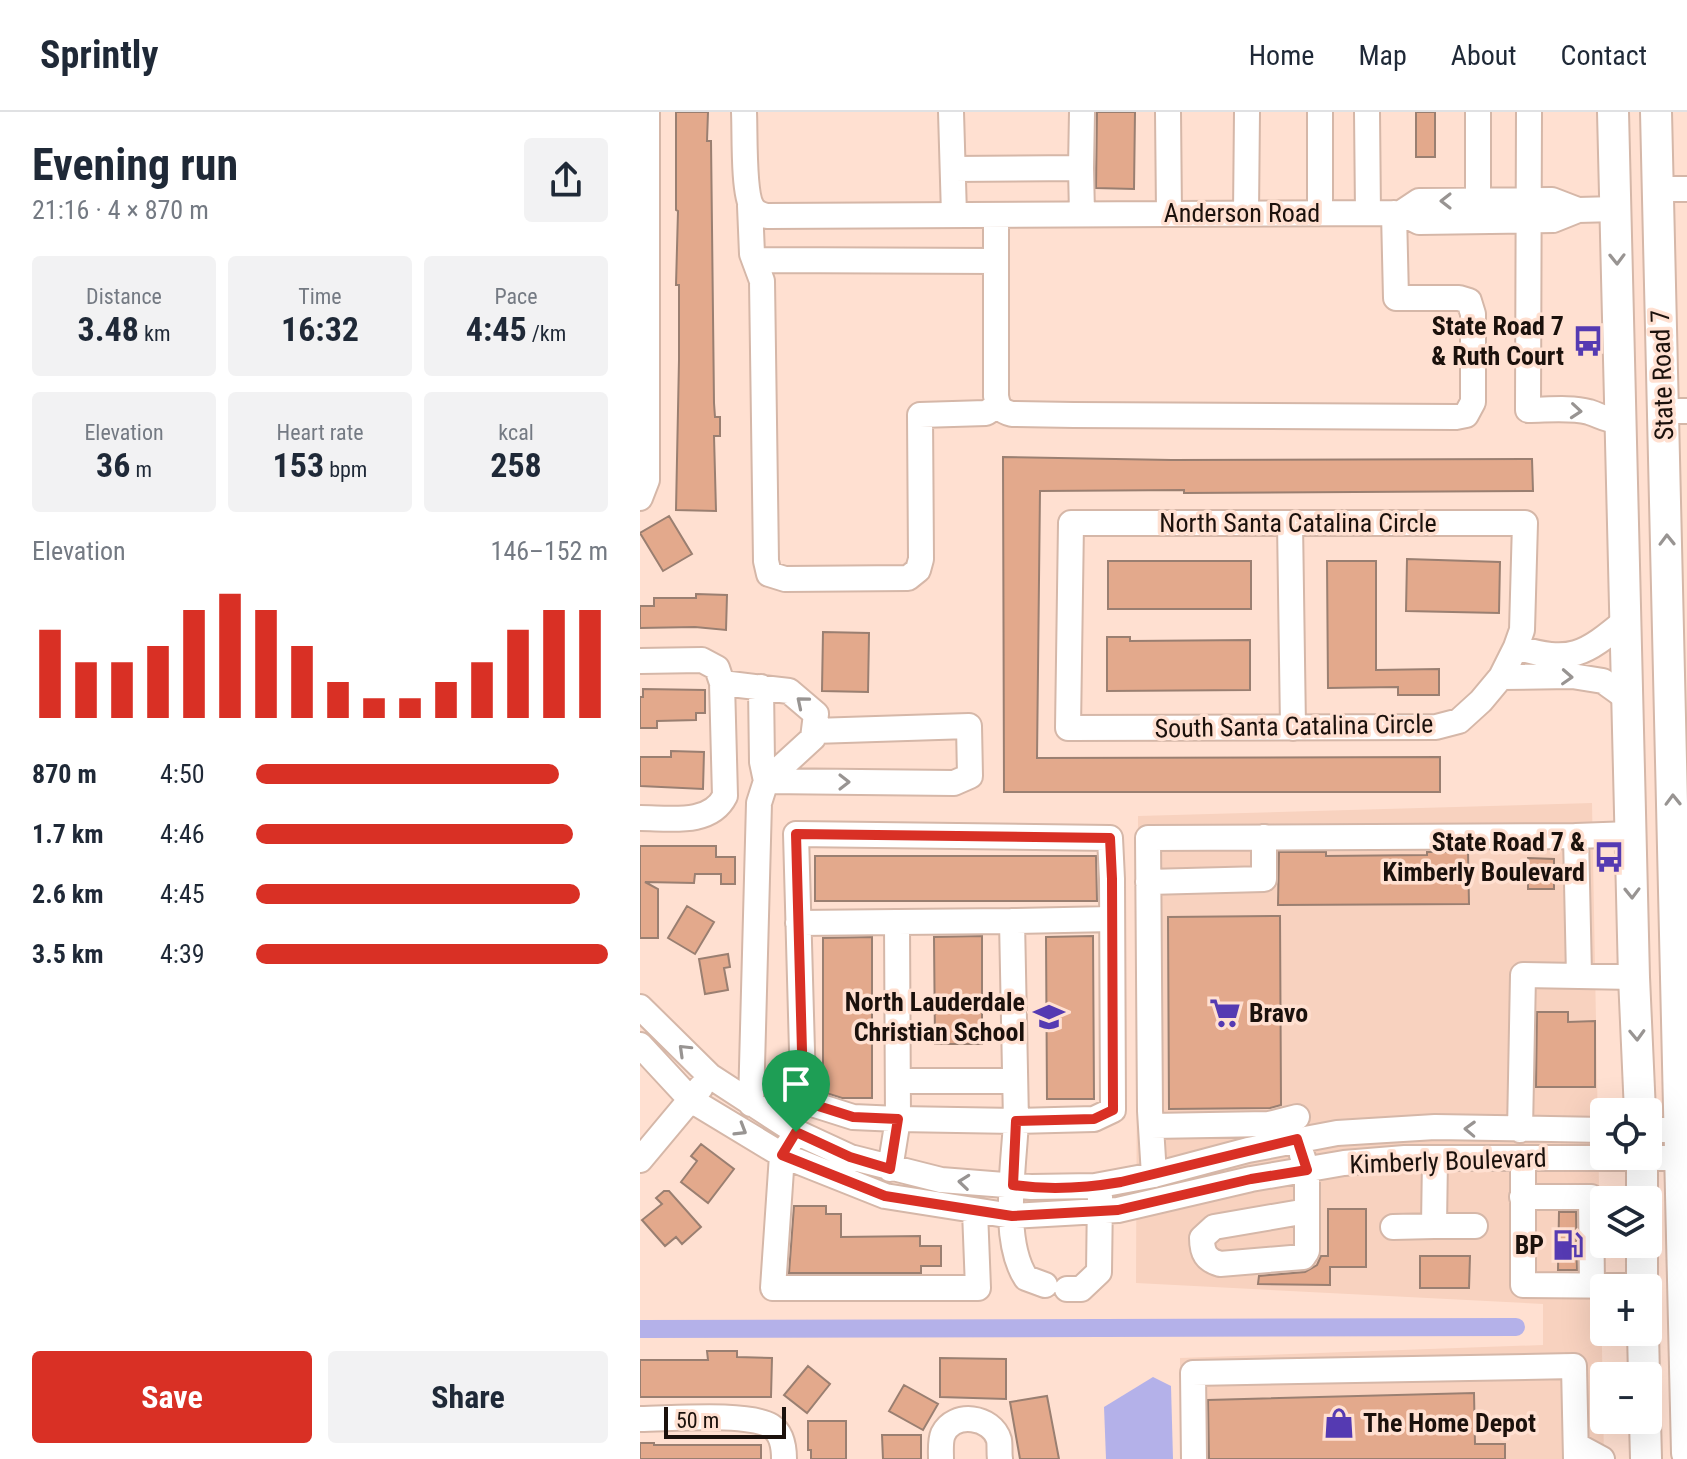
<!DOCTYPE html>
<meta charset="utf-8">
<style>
body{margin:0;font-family:"Roboto Condensed",sans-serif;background:#f2f2f3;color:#1f2937;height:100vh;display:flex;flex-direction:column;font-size:30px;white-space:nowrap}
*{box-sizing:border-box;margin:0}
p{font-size:26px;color:#747a83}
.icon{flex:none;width:44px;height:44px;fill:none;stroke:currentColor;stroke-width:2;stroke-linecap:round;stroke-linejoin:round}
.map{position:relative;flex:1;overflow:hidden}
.panel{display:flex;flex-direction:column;background:#fff;width:640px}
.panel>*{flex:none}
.controls{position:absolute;left:950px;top:986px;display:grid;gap:16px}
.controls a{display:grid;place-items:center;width:72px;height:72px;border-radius:8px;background:#fff;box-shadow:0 8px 32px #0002;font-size:40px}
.scale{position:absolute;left:24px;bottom:20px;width:122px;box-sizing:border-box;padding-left:8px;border:4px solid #1b110c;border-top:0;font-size:22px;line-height:28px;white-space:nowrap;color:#1b110c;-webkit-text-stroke:6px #ffe0d1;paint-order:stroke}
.pin{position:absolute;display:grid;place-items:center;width:68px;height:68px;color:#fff;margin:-82px -34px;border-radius:50% 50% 50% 0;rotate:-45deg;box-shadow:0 0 8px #0007}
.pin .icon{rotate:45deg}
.round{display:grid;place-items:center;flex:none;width:84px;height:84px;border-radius:8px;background:#f2f2f3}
.summary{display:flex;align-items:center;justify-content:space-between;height:136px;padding:0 32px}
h1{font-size:44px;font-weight:700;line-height:60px}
.metrics{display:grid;grid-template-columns:repeat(3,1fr);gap:12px;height:136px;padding:8px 32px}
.metrics div{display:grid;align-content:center;border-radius:8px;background:#f2f2f3;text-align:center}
.metrics b{font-size:34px;font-weight:700}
.metrics small{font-size:22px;font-weight:400}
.metrics p{font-size:22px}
.chart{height:224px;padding:16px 32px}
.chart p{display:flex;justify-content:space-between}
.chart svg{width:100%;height:144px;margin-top:8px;stroke:#d93025;stroke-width:6}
.primary-button{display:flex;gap:16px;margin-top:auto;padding:16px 32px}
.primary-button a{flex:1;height:92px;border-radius:8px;background:#d93025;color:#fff;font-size:32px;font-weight:700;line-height:92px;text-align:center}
.primary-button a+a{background:#f2f2f3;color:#1f2937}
ul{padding:0 32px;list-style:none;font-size:26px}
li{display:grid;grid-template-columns:128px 96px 1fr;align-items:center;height:60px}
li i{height:20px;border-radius:10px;background:#d93025}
header{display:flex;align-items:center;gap:48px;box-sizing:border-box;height:112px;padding:0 40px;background:#fff;border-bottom:2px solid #e0e1e3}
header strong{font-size:38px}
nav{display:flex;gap:44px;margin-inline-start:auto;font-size:28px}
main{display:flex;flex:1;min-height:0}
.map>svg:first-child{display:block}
</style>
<header>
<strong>Sprintly</strong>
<nav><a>Home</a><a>Map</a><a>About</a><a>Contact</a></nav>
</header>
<main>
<section class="panel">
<div class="summary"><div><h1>Evening run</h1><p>21:16 · 4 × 870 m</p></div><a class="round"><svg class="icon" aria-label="share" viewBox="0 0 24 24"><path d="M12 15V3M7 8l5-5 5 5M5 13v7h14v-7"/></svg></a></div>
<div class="metrics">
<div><p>Distance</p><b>3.48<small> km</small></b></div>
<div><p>Time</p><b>16:32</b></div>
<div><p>Pace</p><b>4:45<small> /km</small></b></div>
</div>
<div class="metrics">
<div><p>Elevation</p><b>36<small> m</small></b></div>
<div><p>Heart rate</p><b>153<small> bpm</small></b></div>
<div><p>kcal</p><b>258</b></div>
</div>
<div class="chart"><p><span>Elevation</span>146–152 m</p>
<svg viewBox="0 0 160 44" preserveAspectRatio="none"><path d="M5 44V17M15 44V27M25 44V27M35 44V22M45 44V11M55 44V6M65 44V11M75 44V22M85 44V33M95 44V38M105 44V38M115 44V33M125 44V27M135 44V17M145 44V11M155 44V11"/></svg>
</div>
<ul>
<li><b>870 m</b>4:50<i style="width:86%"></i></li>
<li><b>1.7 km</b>4:46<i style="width:90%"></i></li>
<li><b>2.6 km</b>4:45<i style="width:92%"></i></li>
<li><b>3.5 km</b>4:39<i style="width:100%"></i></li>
</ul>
<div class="primary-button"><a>Save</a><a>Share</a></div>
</section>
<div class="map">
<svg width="1047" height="1347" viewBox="0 0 1047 1347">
<rect width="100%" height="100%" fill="#ffe0d1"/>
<path fill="#f8d2bf" d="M952,691L964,1347H541L540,1246L903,1233V1192L496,1171L498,704Z"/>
<path fill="#b4b1e9" d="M513,1265L531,1274L533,1347H466L464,1295Z"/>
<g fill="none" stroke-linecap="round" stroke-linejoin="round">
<path stroke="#b4b1e9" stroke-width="18" d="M0,1217L876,1215"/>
</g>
<path fill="#e3a98c" stroke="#9a7f71" stroke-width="2" d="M36,0H68L67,29H71L74,291L75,305H80V324H74L76,399L36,398L39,248V173H36L38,99L36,98Z
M457,0H495L494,77L456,76Z
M776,0H795V45H776Z
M363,345L532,348L892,347L893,379L544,381V378L400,379L397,646L800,645V680H364Z
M29,404L52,442L23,459L0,421Z
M767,447L860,450L859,501L766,499Z
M468,449H611V497H468Z
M687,449H736V558L799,557V583H758V575L688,576Z
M56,482L87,483L86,518L55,515L0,516V494H14V486H56Z
M183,520L229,521L228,580L182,579Z
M467,525H490V529L610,528V578L467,579Z
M3,577L65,578V601H56V608L17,609V616H0V585H3Z
M31,639L64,640L63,677L0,674V645H31Z
M0,734H76V745H95V772H81V762H55L54,771L5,770L18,777V826H0Z
M639,740H686V744L787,743V740H828L829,792L638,793Z
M175,744H456L457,789H175Z
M888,746L914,747V777H888Z
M47,794L74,810L55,842L28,826Z
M640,804L641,993L630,996L529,997L528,805Z
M342,824V932H295L294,825Z
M453,824L454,987H407L406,825Z
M232,825V986H202L183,980V826Z
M88,842L90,855L84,856L88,878L65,882L59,847Z
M897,900H928V910L955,909V975H896Z
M61,1032L94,1057L68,1091L41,1070L57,1049L51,1044Z
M24,1079H29L61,1115L42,1132L36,1125L25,1134L2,1108L22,1092L16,1086Z
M154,1094H186V1102H201V1125L280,1124V1134H301V1154H281V1161H149Z
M688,1097H726V1155H690V1173L618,1172L619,1164L665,1160L677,1153L681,1144H688Z
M919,1100H936L937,1158H918Z
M780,1144H830L829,1176H780Z
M67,1239H97V1245L132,1246L131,1285H0V1248H68Z
M300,1246L366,1247V1287L300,1285Z
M168,1254L190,1272L167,1301L144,1283Z
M264,1273L298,1292L283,1318L249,1299Z
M834,1281L835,1332H865V1347H569L568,1288Z
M407,1284L419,1347H380L370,1290Z
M168,1309H206V1347H171V1338H168Z
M242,1323H281V1347H243Z
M0,1331H14V1333H121V1347H0Z"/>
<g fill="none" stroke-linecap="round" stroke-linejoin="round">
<defs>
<path id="minor" d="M104,0C105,19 103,81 112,95C115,100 121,103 127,104L761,101L779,110L913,108L938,98L976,97
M311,0L314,103
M528,0L529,101
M727,0L728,101
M838,0V102
M889,0L888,298C907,298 930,295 949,300C964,305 964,308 981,308
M441,56L442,0
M313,57L441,56L442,102
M1018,77H1047
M110,94L112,142L122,169L126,449L129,462L145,467L268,466L278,458L281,447L280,303L346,301L357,294
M606,101L607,0
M680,101V0
M761,101L779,89L912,88L938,98
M356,103V284C358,296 361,299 372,302L434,303L816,305L826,303L833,290V202L829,189L819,186H756L754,101
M115,148L356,149
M1023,299H1047
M0,386L7,368V0
M431,411H885L882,518L876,535L861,565L841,589L819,609L796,615L428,616Z
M650,411L653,616
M876,535C931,552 944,543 986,508
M0,549L62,548L77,556L82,571L85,684C70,714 29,706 0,706
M861,565L932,564L963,569L988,587
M82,571L149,579L176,602L173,626L126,669L119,691L111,992
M121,575L122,650L126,669
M126,669L314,671L330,664L329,614L174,619
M936,724L991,722
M508,770L624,767V725
M372,809L257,810L258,1007L376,1009C374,1054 361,1128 386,1166L405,1173
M158,811L257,810
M0,895L70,964L156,1020L210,1045L301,1068L391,1075L455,1074L514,1063L608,1038L697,1021L795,1015L964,1018
M0,933L51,988L142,1043L245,1084L372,1104L478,1098L611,1067L704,1051L765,1046H1047
M258,969H375
M511,1014L629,1012L657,1005
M880,1018L883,863L994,865
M1008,1018H1047
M149,1032L142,1043L133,1176H338L335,1099
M662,1043L667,1058V1139L663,1145L580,1152C566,1148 562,1141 562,1126L574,1115L667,1099
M795,1046L794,1114H835
M883,1046V1173L1002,1174
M0,1048L61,975
M250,1057L258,1007L213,1005L172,992L163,975L156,722L470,726L472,767L473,998L454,1007L376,1009L372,809L472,807
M514,1063L510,999L508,726L936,724L939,864
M882,1085H951L952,1174
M753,1115L794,1114
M427,1177H441L459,1160L460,1084
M0,1307C30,1307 107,1300 131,1314C142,1321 144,1335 144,1347
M936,1333L962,1347
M301,1347C301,1339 300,1329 303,1322C314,1299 352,1304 359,1328C360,1333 359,1341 360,1347
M554,1347L553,1261L934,1254L936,1347"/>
<path id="major" d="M973,0L994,865L1000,1000
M1016,0L1047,1341
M1002,1088V1044
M1002,1176V1132
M1003,1220L1004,1264
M1005,1308L1006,1347"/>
</defs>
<use href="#minor" stroke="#d5b7a8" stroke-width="28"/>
<use href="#major" stroke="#d5b7a8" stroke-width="34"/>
<use href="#minor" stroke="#fff" stroke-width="24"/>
<use href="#major" stroke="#fff" stroke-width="30"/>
</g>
<defs><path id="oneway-chevron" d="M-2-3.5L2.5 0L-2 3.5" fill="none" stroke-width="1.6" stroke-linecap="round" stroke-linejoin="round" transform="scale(2)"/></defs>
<g stroke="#989492">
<use href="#oneway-chevron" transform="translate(806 89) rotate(180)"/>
<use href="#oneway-chevron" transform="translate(977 147) rotate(89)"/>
<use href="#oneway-chevron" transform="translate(936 299) rotate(5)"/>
<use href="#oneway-chevron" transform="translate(1027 428) rotate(-91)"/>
<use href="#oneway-chevron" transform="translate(927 565) rotate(3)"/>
<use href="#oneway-chevron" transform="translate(162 590) rotate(-140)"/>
<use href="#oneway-chevron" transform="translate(204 670)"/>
<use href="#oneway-chevron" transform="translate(1033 688) rotate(-91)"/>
<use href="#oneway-chevron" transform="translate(992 781) rotate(89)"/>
<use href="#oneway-chevron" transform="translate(997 923) rotate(88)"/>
<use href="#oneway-chevron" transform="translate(44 938) rotate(-136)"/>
<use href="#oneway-chevron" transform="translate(830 1017) rotate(-178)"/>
<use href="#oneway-chevron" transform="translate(101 1018) rotate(31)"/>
<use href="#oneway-chevron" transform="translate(324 1070) rotate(-174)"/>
</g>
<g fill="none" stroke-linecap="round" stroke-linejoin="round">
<defs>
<path id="route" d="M156,722L470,726L472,767L473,998L454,1007L376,1009L373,1073C408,1078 446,1076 481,1070L657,1027L667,1058L611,1067L478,1098L372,1104L245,1084L142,1043L156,1020L210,1045L250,1057L258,1007L213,1005L172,992L163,975Z"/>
</defs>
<use href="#route" stroke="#fff" stroke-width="16"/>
<use href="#route" stroke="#d93025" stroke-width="10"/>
</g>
<defs>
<symbol id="bus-bare" viewBox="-9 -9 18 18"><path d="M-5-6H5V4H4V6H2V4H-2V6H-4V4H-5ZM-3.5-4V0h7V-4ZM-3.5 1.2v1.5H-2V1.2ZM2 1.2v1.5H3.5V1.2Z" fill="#553ab2" stroke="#ffe0d1" stroke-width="2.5" paint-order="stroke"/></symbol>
<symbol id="supermarket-bare" viewBox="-9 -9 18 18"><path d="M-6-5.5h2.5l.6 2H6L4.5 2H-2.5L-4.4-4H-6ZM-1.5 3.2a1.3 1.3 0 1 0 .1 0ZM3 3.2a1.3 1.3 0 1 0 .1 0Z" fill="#553ab2" stroke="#ffe0d1" stroke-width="2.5" paint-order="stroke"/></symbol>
<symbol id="school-bare" viewBox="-9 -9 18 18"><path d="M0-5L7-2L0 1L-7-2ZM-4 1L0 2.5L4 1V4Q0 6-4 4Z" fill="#553ab2" stroke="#ffe0d1" stroke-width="2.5" paint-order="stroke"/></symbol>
<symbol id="fuel-bare" viewBox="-9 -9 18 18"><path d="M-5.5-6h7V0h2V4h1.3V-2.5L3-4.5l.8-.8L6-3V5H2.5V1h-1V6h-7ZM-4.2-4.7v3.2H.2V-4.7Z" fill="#553ab2" stroke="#ffe0d1" stroke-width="2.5" paint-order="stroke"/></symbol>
<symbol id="shop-bare" viewBox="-9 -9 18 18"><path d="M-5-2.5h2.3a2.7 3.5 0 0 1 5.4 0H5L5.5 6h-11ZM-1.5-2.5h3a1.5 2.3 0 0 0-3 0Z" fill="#553ab2" stroke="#ffe0d1" stroke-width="2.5" paint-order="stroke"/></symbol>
</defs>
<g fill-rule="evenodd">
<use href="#bus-bare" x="926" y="207" width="44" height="44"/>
<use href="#bus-bare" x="947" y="723" width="44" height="44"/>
<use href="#supermarket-bare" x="563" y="879" width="44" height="44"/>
<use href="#school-bare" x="387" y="883" width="44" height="44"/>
<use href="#fuel-bare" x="906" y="1111" width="44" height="44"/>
<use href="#shop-bare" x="677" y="1289" width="44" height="44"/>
</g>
<g text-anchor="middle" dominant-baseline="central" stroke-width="7" stroke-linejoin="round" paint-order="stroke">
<g font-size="26" fill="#1b110c" stroke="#ffe0d1">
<text x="602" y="101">Anderson Road</text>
<text transform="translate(1022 263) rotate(-92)">State Road 7</text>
<text x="658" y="411">North Santa Catalina Circle</text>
<text transform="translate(654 614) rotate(-1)">South Santa Catalina Circle</text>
<text transform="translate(808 1049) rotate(-2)">Kimberly Boulevard</text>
</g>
<g font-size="26" font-weight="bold" fill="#1b110c" stroke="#ffe0d1" text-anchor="end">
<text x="924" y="214">State Road 7<tspan x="924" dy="30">&amp; Ruth Court</tspan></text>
<text x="945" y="730">State Road 7 &amp;<tspan x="945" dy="30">Kimberly Boulevard</tspan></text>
<text x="385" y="890">North Lauderdale<tspan x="385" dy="30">Christian School</tspan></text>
<text x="609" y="901" text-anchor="start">Bravo</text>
<text x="904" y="1133">BP</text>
<text x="723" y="1311" text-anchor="start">The Home Depot</text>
</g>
</g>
</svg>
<div class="controls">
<a><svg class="icon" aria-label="locate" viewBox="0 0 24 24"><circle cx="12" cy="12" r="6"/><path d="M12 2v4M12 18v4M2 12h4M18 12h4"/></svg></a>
<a><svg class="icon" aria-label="layers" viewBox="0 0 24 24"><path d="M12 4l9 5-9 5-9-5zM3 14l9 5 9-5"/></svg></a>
<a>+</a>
<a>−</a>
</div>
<div class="scale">50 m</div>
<div class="pin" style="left:156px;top:1020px;background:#1e9e55"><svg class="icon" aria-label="arrive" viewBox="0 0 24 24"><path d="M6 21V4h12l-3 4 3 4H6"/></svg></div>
</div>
</main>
